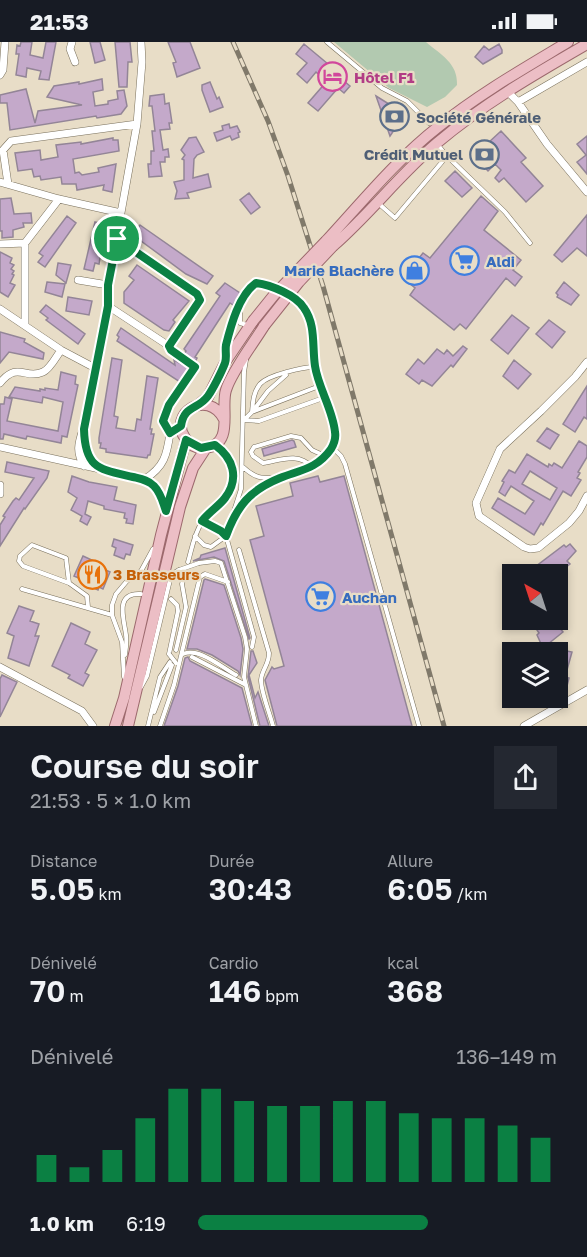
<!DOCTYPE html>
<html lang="fr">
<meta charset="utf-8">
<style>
body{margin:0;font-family:"Golos Text",sans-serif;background:#242831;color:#f1f3f6;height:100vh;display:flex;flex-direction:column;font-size:22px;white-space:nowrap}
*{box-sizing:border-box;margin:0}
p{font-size:20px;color:#9ea1a6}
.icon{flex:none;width:33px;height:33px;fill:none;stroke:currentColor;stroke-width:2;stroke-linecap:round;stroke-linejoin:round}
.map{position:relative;height:684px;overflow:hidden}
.drawer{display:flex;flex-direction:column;background:#171b24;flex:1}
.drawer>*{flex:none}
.needle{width:39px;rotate:321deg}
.tools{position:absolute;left:502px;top:522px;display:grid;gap:12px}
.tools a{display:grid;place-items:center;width:66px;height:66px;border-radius:0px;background:#171b24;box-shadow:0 3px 9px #0003;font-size:30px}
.pin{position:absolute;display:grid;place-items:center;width:51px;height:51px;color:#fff;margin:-26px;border:3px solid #fff;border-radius:50%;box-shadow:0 2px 6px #0007}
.round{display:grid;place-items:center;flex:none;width:63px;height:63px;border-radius:0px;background:#242831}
.overview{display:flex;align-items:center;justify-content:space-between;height:102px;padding:0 30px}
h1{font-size:33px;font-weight:600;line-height:45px}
.metrics{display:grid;grid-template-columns:repeat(3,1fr);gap:9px;height:102px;padding:6px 30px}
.metrics div{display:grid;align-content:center}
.metrics b{font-size:30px;font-weight:600}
.metrics small{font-size:16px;font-weight:400}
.metrics p{font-size:16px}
.chart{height:168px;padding:12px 30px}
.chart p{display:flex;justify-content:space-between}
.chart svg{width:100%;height:108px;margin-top:6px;stroke:#0b8043;stroke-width:6}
ul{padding:0 30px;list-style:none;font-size:20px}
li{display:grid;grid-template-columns:96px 72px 1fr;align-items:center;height:45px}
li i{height:15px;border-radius:8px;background:#0b8043}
.status{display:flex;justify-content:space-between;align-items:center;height:42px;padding:0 30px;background:#171b24;direction:ltr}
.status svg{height:16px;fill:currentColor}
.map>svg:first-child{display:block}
</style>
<div class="status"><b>21:53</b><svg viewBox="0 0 49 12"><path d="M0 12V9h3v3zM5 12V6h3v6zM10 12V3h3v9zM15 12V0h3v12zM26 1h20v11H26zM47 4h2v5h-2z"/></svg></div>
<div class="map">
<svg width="587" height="684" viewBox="0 0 587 684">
<rect width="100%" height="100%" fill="#e8ddc7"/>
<path fill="#b2c9b0" d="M334,0H426C441,13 458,21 457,43L445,55L427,65L389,46Z"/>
<path fill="#c4a9ca" stroke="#938597" stroke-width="1.5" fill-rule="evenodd" d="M21,0H32L30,13L43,16L46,0H56L49,38L39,37L41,29L27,26L26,35L16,33L19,12H16L17,3L20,4Z
M90,0H100L105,18L95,21Z
M115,0H130L132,20H128L127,45H119Z
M168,0H190L200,26L177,35L173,21L176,20Z
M304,2L346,37L344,39L350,44L344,51L338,46L318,69L308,61L327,39L316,30L307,41L297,32L307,21L296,12Z
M499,2L502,8V11L483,22L475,15L484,4L489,8Z
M102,37L103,48L93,50L95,64L108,62V59L118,57L117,49L124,48L127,64L121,72L97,76L96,74L10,88L7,61H0V53L26,47L35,81L38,69L82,63L47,55L54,44L79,40V42Z
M210,40L217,57L219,55L223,65L210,70L202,48V43Z
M164,52L165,62L169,61L172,81H169L170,87L160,88L163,108L168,107L169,115H165V120H160L162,134L149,135L148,122H151V109H154L152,89H155L152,64H149L150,54Z
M376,54L405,72L390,94Z
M229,82L230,86L237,84L240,90L238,91L239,95L232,98L230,94L217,99L214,91L223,88L222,84Z
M501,89L526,116L521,120L543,144L526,160L504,136L499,140L495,136L501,128L495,122L488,129L474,114Z
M587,94V132L577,120L586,113L577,102Z
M196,95L204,110L197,113L194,117L193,136L208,132L211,145L187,151L189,156L175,157L177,149L174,140L184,138V118L182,117L185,113L181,108L189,96Z
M113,96V98H118L119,109L73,117L75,131L79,130L82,133L99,130L98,126L116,122L112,150L103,148L104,143L77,148L76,142H62L61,135L41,138L40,134L34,135L32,127L18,129L15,111L40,108L41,118L58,115L56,103L81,100V102Z
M455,129L472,146L462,155L445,139Z
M249,151L260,165L251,172L240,158Z
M481,154L498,169L484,188L521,218L513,228L522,235L515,244L506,236L466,287L460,282L454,288L410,253L415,246L403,236L423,211L430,216Z
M11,156L14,172L31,171L32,181H23L24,185L13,188V195L2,196V189H0V157Z
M587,173V214L577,206L562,220L554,213Z
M67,174L76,181L45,225L38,220L43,214L39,211Z
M95,180L105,182L104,186H105L99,222L95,221L93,229L84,227Z
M140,183L213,234L207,242L186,232L137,196L135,190Z
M0,210L12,216L10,221L14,223L11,227L14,229L12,232L14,233L10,241L15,243L8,255L0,250Z
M58,221L71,223L66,241L56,233Z
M137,223L189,259L173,278L175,280L169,289L164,288L124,261V250L134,238L129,234Z
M47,240L65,242L62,255L45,250Z
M564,240L579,253L571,263L557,255L558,253L556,251Z
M225,241L240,251L233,263L230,261L215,284L195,315L197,316L195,320L184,312L186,309L184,307L220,254L216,251Z
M68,255L92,259L89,273L66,269Z
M46,263L85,292L78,302L46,278L48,276L40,270Z
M512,273L529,286L508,312L491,298Z
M549,278L565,290L552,306L536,292Z
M121,286L175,323L174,318L189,326L180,340L117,299L119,295L117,293Z
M0,290L25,297L24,300L44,311L43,317L9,310L0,321Z
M463,304L467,307L453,325L451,323L432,344L422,338L419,342L406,332L418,317L424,322L437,307L444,312L447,308L453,314Z
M112,316L122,318L114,374L118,375L116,386L135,389L137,377L141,378L147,334L158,336L150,387H152L151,392H154L150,413H148L147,416L106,410V407L100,406L101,401H99V396Z
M514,318L531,332L518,347L503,334Z
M61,330L76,334L75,342L78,343L67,395L62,394L61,401L27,394L26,397L4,392L3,397H0V362H4L5,355L12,357L7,379L58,389L63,360L43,355L42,361L9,355L15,345L40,349V347L45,348V346L58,348Z
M587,344V377L584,375L575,390L563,382Z
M547,386L559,393L550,407L537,399Z
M292,398L294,399L296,405L264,414L262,407Z
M579,399L587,404V415L578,430L580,431L577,436L581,438L571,454L563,449L543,483L541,481L534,493L492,466L498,456L525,472L534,459L511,444L505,454L499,450L504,440L502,439L509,428L515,431L527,412L548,425L549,422L552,424L554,421L562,426ZM530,429L557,446L550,458L522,442Z
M7,420L49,429L47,436L25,467L24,466L0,504V483L5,475L3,474L13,459L16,456L19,458L34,436L5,430Z
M72,434L89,440L117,445L114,458L136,463L133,482L126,481L127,477L124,476L125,471L104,467V464L88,459L85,472L91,475L87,483L80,479L82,474L71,468L77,456L68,450Z
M318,434L320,440L344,434L412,684H277L265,638L272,625L274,627L284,624L250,498L264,494L256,464L293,454L290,441Z
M114,497L133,503L130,513L126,512L124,517L114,513L116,506L112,504Z
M570,502L576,509L567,519L570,522L558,532H534L531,528L564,503L566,505Z
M225,506L250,596L249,597L224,519L214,515L193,519L200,516L201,513Z
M83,514L94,519L92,522L110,530L103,547L99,545L98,548L85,542L86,539L74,534Z
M205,537L224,543L241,596L243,607L240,633L238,629L212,613L197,607H187L204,538Z
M19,564L34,569L30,579L39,582L35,594H39L29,624L8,616L14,594L7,591Z
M533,578H550L552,580L554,579L563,590L543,606L537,593L539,591L533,582L535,581Z
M71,581L90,590L85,602L97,608L85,631L89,633L83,644L68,636L70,633L52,624Z
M562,608L572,610L565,635L569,636L567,644H563L561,654L558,653V616H560Z
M251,609H253L257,621L249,633L255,656L258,650L269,684H260L248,635Z
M188,615L190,619L242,646L252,684H164L178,644L185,616Z
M2,633L17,640L0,675V637Z"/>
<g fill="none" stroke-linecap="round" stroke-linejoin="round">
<defs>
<path id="service" d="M327,0L382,46L407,59L429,81
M447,114L505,170L530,201
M378,161L395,176L447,114L437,102
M240,266V281L247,283
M170,305L171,308L195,325L169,363L163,379L170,391L178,386
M225,315C223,296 241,252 256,241L276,248
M246,318L244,330L241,447L226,494L254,595L252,605
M253,369L268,349L286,333
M252,370C253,360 253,351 260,342C268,333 303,325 315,325
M244,378L252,370L322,343
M244,378L259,379L326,355
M332,405L341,414L345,422L419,684
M312,425C298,410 281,418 263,421L253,414L251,410L254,405L291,394L301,396L312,408L325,414
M281,436C306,428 334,420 335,389C329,368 321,347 316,326C310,302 320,269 291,255
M236,471C250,453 261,446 281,436C263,436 257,438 243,425
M195,494L204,503L211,505L226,494L221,489L202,479
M239,508L269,611C269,623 262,627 261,638C261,650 270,672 273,684
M188,520C192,506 194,492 202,480C207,470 218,465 225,456C239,437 233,416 215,403
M199,521L215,519L221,521L245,595L247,607L244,635L256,684
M69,541L23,524L19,519L20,514L32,503L66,516L69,541L87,554L88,565
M22,547L112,573
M176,608L186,565L182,542L185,531
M169,612L178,569L177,563L171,557
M183,612C199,605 221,625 236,633
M125,613C126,606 127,600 126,593C124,577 114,550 141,552
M192,615L246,643
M124,635L122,600L112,573V563L116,552L127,539L141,529L153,507
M141,645L147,634L170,538L174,531L179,528
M154,670L172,623
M148,684L160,635L170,620
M160,684L174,643L200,535L205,532L228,540"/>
<path id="minor" d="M72,0L70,7L75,20
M0,33L3,28L5,0
M507,49L518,60L587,20
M518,60L547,102L587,150
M0,140L59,157L121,171
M8,142L3,108L11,99L137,82
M0,202L25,201L59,157
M78,238L108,243
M108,264L169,304L200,258L197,252L117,197
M0,267L61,308L95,326
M25,283V201
M587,320L575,335L541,369L500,407L476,461L479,474L524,505L530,507L538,506L569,481L579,469L587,454
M0,341C18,319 25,338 43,330C50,327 56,315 61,308
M83,387L108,264V243L137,82L142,20L141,0
M0,405L145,437C164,425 167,413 170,391
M84,424C76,410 78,402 83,387C84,405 87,413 100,426
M145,437C158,445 161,455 166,469
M0,443V452
M0,625L82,669L93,684
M524,684L587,648"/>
<path id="primary" d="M326,199C362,160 396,118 438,85C479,52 523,27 568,0
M333,204C370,172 400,132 437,101C483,62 535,32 587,2
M198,363L208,355L226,319L253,279
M224,377C207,346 168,372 185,396C190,403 197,407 205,406C235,403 220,366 226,348C232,329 253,302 264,284
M115,684L124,656L161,493L186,398
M128,684L180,465L193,426L206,406"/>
</defs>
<use href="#service" stroke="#79705c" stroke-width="5"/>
<use href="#minor" stroke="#79705c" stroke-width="8"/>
<use href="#primary" stroke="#9c696d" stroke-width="12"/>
<use href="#service" stroke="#fff" stroke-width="4"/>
<use href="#minor" stroke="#fff" stroke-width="7"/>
<use href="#primary" stroke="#ecbec5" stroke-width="10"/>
<defs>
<path id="rail" d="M233,0L268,79L288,134L323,244L444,684"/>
</defs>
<use href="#rail" stroke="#80796a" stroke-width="5"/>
<use href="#rail" stroke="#e8ddc7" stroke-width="3" stroke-dasharray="9" stroke-linecap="butt"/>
<defs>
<path id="service-bridge" d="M179,528L199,521
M169,612L176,621"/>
<path id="primary-bridge" d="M253,279L274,253L326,199
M264,284L299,240L333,204"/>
</defs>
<use href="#service-bridge" stroke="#79705c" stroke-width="5" stroke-linecap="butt"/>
<use href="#primary-bridge" stroke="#9c696d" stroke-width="12" stroke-linecap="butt"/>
<use href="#service-bridge" stroke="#fff" stroke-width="4"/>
<use href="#primary-bridge" stroke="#ecbec5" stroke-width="10"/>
</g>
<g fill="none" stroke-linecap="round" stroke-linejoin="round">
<defs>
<path id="route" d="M117,197L197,252L200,258L169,304L171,308L195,325L169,363L163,379L170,391L181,384C184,363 198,368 208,354C213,347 222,329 225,321C227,316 225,309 226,303C231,283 239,253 256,241C271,243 296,253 304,266C316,283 312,304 315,324C318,345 333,368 335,390C336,396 334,402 331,407C317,427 300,428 280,436C250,448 237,464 226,494L221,489L202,479C209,470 219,464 225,456C240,436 233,416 215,403L201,406L186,398L166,469C163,461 161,451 154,444C148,438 141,437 133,435C99,427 85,427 84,387L108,264V243Z"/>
</defs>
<use href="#route" stroke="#fff" stroke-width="12"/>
<use href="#route" stroke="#0b8043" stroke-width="8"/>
</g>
<defs>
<symbol id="hotel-ring" viewBox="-11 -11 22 22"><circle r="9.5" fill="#e8ddc7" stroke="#d1479c" stroke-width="1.5"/><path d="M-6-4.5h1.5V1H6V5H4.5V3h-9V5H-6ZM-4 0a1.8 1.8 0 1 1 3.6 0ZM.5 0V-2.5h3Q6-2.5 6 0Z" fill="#d1479c"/></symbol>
<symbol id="bank-ring" viewBox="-11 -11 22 22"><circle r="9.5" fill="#e8ddc7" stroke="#5c6f8a" stroke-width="1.5"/><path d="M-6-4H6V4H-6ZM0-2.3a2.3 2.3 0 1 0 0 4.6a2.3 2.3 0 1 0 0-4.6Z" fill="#5c6f8a"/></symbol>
<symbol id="supermarket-ring" viewBox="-11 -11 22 22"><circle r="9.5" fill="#e8ddc7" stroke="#3f7fe0" stroke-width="1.5"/><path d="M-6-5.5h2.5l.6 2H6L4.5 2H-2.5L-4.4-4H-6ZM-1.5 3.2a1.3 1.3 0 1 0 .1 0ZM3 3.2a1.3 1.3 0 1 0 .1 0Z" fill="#3f7fe0"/></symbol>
<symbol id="shop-ring" viewBox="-11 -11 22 22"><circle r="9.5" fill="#e8ddc7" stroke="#3f7fe0" stroke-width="1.5"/><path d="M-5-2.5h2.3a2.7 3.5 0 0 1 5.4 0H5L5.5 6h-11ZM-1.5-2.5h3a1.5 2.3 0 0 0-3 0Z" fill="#3f7fe0"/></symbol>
<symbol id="restaurant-ring" viewBox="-11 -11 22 22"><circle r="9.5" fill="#e8ddc7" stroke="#e8710a" stroke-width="1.5"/><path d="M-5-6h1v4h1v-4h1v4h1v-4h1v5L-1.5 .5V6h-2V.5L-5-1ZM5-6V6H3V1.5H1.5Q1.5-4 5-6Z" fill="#e8710a"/></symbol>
</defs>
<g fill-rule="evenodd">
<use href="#hotel-ring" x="316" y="18" width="33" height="33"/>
<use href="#bank-ring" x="378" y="58" width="33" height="33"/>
<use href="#bank-ring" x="468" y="96" width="33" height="33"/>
<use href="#supermarket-ring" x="448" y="202" width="33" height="33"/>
<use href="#shop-ring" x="398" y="212" width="33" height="33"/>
<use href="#restaurant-ring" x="76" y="516" width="33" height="33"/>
<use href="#supermarket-ring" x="304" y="538" width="33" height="33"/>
</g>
<g text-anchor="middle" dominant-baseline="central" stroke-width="4.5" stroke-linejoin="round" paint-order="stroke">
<g font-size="15" font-weight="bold" fill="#b23c85" stroke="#e8ddc7" text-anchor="start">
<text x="354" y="35">Hôtel F1</text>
</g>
<g font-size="15" font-weight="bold" fill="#4e5e75" stroke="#e8ddc7" text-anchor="start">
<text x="416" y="75">Société Générale</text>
<text x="463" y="112" text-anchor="end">Crédit Mutuel</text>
</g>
<g font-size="15" font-weight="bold" fill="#366cbe" stroke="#e8ddc7" text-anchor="start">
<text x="486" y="219">Aldi</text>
<text x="394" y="228" text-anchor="end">Marie Blachère</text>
<text x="342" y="555">Auchan</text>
</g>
<g font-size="15" font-weight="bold" fill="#c56008" stroke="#e8ddc7" text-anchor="start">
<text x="113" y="532">3 Brasseurs</text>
</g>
</g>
</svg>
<div class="tools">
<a><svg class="needle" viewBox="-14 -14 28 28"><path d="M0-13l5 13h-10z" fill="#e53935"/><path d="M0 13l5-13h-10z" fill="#9ea1a6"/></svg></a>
<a><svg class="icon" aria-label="layers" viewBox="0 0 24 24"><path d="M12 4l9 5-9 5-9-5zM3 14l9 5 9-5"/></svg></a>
</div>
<div class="pin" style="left:117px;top:197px;background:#1e9e55"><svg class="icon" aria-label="arrive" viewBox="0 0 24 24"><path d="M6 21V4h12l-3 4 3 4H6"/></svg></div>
</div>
<section class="drawer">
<div class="overview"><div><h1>Course du soir</h1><p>21:53 · 5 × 1.0 km</p></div><a class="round"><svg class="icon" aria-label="share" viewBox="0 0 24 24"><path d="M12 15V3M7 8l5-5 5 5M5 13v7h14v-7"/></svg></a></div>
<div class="metrics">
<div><p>Distance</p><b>5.05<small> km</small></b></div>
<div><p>Durée</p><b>30:43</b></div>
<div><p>Allure</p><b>6:05<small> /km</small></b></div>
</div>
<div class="metrics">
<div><p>Dénivelé</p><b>70<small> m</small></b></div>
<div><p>Cardio</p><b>146<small> bpm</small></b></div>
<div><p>kcal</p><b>368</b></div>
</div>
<div class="chart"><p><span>Dénivelé</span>136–149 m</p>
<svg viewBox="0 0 160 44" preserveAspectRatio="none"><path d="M5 44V33M15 44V38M25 44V31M35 44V18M45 44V6M55 44V6M65 44V11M75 44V13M85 44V13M95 44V11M105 44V11M115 44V16M125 44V18M135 44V18M145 44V21M155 44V26"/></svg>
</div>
<ul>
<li><b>1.0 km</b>6:19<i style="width:64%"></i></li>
</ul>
</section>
